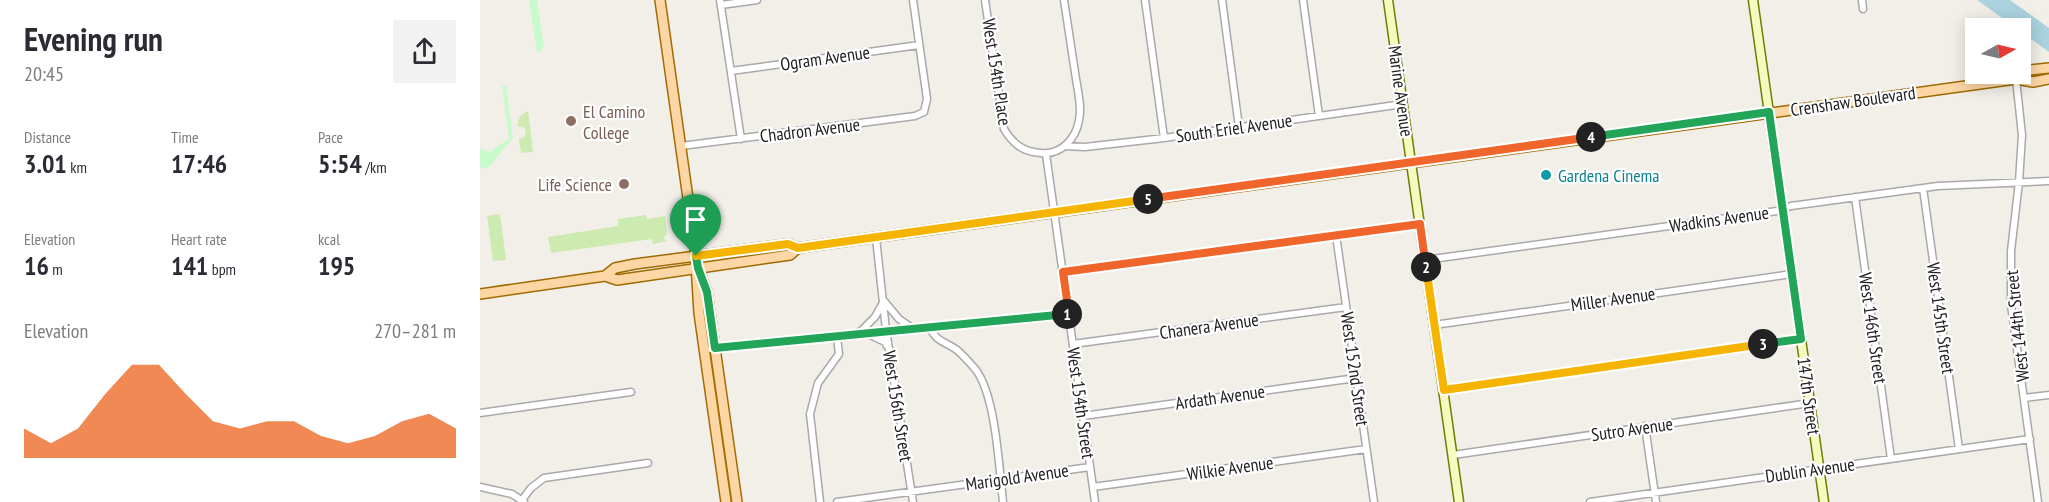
<!DOCTYPE html>
<meta charset="utf-8">
<style>
body{margin:0;font-family:"PT Sans Narrow",sans-serif;background:#f2f2f3;color:#2b2b33;height:100vh;display:flex;flex-direction:column;font-size:22px;white-space:nowrap}
*{box-sizing:border-box;margin:0}
p{font-size:20px;color:#7c7c81}
.icon{flex:none;width:33px;height:33px;fill:none;stroke:currentColor;stroke-width:2;stroke-linecap:round;stroke-linejoin:round}
.map{position:relative;flex:1;overflow:hidden}
.sheet{display:flex;flex-direction:column;background:#fff;width:480px}
.sheet>*{flex:none}
.needle{width:39px;rotate:82deg}
.buttons{position:absolute;left:1485px;top:18px;display:grid;gap:12px}
.buttons a{display:grid;place-items:center;width:66px;height:66px;border-radius:0px;background:#fff;box-shadow:0 3px 15px #0003;font-size:30px}
.pin{position:absolute;display:grid;place-items:center;width:51px;height:51px;color:#fff;margin:-62px -26px;border-radius:50% 50% 50% 0;rotate:-45deg;box-shadow:0 0 6px #0007}
.pin .icon{rotate:45deg}
.km{position:absolute;width:30px;height:30px;margin:-15px;border-radius:50%;background:#222;color:#fff;font-size:16px;line-height:30px;text-align:center}
.round{display:grid;place-items:center;flex:none;width:63px;height:63px;border-radius:0px;background:#f2f2f3}
.overview{display:flex;align-items:center;justify-content:space-between;height:102px;padding:0 24px}
h1{font-size:33px;font-weight:600;line-height:45px}
.figures{display:grid;grid-template-columns:repeat(3,1fr);gap:9px;height:102px;padding:6px 24px}
.figures div{display:grid;align-content:center}
.figures b{font-size:26px;font-weight:600}
.figures small{font-size:16px;font-weight:400}
.figures p{font-size:16px}
.chart{height:168px;padding:12px 24px}
.chart p{display:flex;justify-content:space-between}
.chart svg{width:100%;height:108px;margin-top:6px;fill:#ea580c;opacity:.7}
main{display:flex;flex:1;min-height:0}
.map>svg:first-child{display:block}
</style>
<main>
<section class="sheet">
<div class="overview"><div><h1>Evening run</h1><p>20:45</p></div><a class="round"><svg class="icon" aria-label="share" viewBox="0 0 24 24"><path d="M12 15V3M7 8l5-5 5 5M5 13v7h14v-7"/></svg></a></div>
<div class="figures">
<div><p>Distance</p><b>3.01<small> km</small></b></div>
<div><p>Time</p><b>17:46</b></div>
<div><p>Pace</p><b>5:54<small> /km</small></b></div>
</div>
<div class="figures">
<div><p>Elevation</p><b>16<small> m</small></b></div>
<div><p>Heart rate</p><b>141<small> bpm</small></b></div>
<div><p>kcal</p><b>195</b></div>
</div>
<div class="chart"><p><span>Elevation</span>270–281 m</p>
<svg viewBox="0 0 160 44" preserveAspectRatio="none"><path d="M0 44V32L10 38L20 32L30 18L40 6L50 6L60 18L70 29L80 32L90 29L100 29L110 35L120 38L130 35L140 29L150 26L160 32V44z"/></svg>
</div>
</section>
<div class="map">
<svg width="1569" height="502" viewBox="0 0 1569 502">
<rect width="100%" height="100%" fill="#f2efe9"/>
<path fill="#cdebb0" d="M48,111L53,152L41,153L39,139L44,137L46,133L45,128L37,126L40,116Z
M20,214L26,260L13,261L7,216Z
M166,215L167,219L185,216L187,233L184,238L187,241L173,244L172,239L71,253L68,237L138,226V219Z"/>
<path fill="#c8facc" d="M49,0H57L64,47L61,48V52H57Z
M22,86H26L33,138L8,168L4,169L0,166V149L12,152L13,149L29,139Z"/>
<path fill="#aad3df" d="M1497,0H1530L1569,28V52L1541,32L1540,28H1536Z"/>
<g fill="none" stroke-linecap="round" stroke-linejoin="round">
<defs>
<path id="street" d="M240,0L261,139
M505,0L524,129C533,144 543,152 561,153C581,155 596,139 599,120C602,107 598,92 596,79C592,52 588,26 584,0
M665,0L684,138
M742,0L759,127
M823,0L839,116
M1382,0L1383,9
M241,5L277,0
M251,71L439,45
M1536,79L1542,135L1539,182L1531,251V305L1558,502
M201,146L435,116L444,112L447,99L433,0
M585,146L605,147L684,138L923,104
M566,154L615,502
M1443,188L1479,449
M1375,197L1411,459
M856,235L894,502
M396,238L406,330L433,502
M945,260L1297,211L1311,206L1458,186L1569,181
M583,272L940,224
M954,325L1312,274
M449,327C459,344 463,340 477,350C484,356 490,363 496,370C516,397 519,468 523,502
M379,333L395,317L404,301L419,319L432,328
M386,333L405,342L407,346
M593,344L866,307
M231,349L273,343L357,337L406,330L544,319L589,314
M964,390L1321,339
M1544,398L1569,395
M0,413L151,392
M603,416L876,378
M1165,426L1176,502
M973,455L1330,403
M0,487L32,494L44,502
M613,487L886,449
M42,500L51,488L64,478L168,463
M340,502L330,414L338,383L359,354L357,337
M357,502L610,467
M1110,502L1550,439"/>
<path id="secondary" d="M908,0L979,502
M1273,0L1344,502"/>
<path id="primary" d="M180,0L215,248L219,313L246,502
M1536,79L1550,70L1569,68
M220,273L227,292L257,502
M125,276L135,268L155,264L308,244L318,248
M0,294L125,276L137,280L310,255L318,248L1536,79L1553,82L1569,79"/>
</defs>
<use href="#street" stroke="#a9a9a9" stroke-width="9"/>
<use href="#secondary" stroke="#707d05" stroke-width="11"/>
<use href="#primary" stroke="#a06b00" stroke-width="12"/>
<use href="#street" stroke="#fff" stroke-width="6"/>
<use href="#secondary" stroke="#f7fabf" stroke-width="8"/>
<use href="#primary" stroke="#fcd6a4" stroke-width="9"/>
</g>
<g fill="none" stroke-linecap="round" stroke-linejoin="round">
<defs>
<path id="split-1" d="M216,256L218,268L227,292L235,348L587,314"/>
<path id="split-2" d="M587,314H589L583,272L940,224L946,267"/>
<path id="split-3" d="M946,267L964,390L1283,344"/>
<path id="split-4" d="M1111,137L1289,112L1321,339L1283,344"/>
<path id="split-5" d="M668,199L1111,137"/>
<path id="split-6" d="M216,256L308,244L318,248L668,199"/>
</defs>
<use href="#split-1" stroke="#fff" stroke-width="12"/>
<use href="#split-2" stroke="#fff" stroke-width="12"/>
<use href="#split-3" stroke="#fff" stroke-width="12"/>
<use href="#split-4" stroke="#fff" stroke-width="12"/>
<use href="#split-5" stroke="#fff" stroke-width="12"/>
<use href="#split-6" stroke="#fff" stroke-width="12"/>
<use href="#split-1" stroke="#22a559" stroke-width="8"/>
<use href="#split-2" stroke="#f0652b" stroke-width="8"/>
<use href="#split-3" stroke="#f5b400" stroke-width="8"/>
<use href="#split-4" stroke="#22a559" stroke-width="8"/>
<use href="#split-5" stroke="#f0652b" stroke-width="8"/>
<use href="#split-6" stroke="#f5b400" stroke-width="8"/>
</g>
<g fill="#8d6e63" stroke="#fff" stroke-width="2">
<circle cx="91" cy="121" r="6"/>
<circle cx="144" cy="184" r="6"/>
</g>
<circle fill="#0f9aa8" stroke="#fff" stroke-width="2" cx="1066" cy="175" r="6"/>
<g text-anchor="middle" dominant-baseline="central" stroke-width="4.5" stroke-linejoin="round" paint-order="stroke">
<g font-size="18" fill="#222" stroke="#fff">
<text transform="translate(345 58) rotate(-8)">Ogram Avenue</text>
<text transform="translate(517 72) rotate(81)">West 154th Place</text>
<text transform="translate(921 91) rotate(82)">Marine Avenue</text>
<text transform="translate(1373 101) rotate(-8)">Crenshaw Boulevard</text>
<text transform="translate(754 128) rotate(-8)">South Eriel Avenue</text>
<text transform="translate(330 130) rotate(-7)">Chadron Avenue</text>
<text transform="translate(1239 219) rotate(-8)">Wadkins Avenue</text>
<text transform="translate(1133 299) rotate(-8)">Miller Avenue</text>
<text transform="translate(1461 318) rotate(82)">West 145th Street</text>
<text transform="translate(729 326) rotate(-8)">Chanera Avenue</text>
<text transform="translate(1537 326) rotate(-96)">West 144th Street</text>
<text transform="translate(1393 328) rotate(82)">West 146th Street</text>
<text transform="translate(875 369) rotate(82)">West 152nd Street</text>
<text transform="translate(1329 396) rotate(82)">147th Street</text>
<text transform="translate(740 397) rotate(-8)">Ardath Avenue</text>
<text transform="translate(601 403) rotate(82)">West 154th Street</text>
<text transform="translate(418 406) rotate(81)">West 156th Street</text>
<text transform="translate(1152 429) rotate(-8)">Sutro Avenue</text>
<text transform="translate(750 468) rotate(-8)">Wilkie Avenue</text>
<text transform="translate(1330 470) rotate(-8)">Dublin Avenue</text>
<text transform="translate(537 477) rotate(-8)">Marigold Avenue</text>
</g>
<g font-size="18" fill="#785e54" stroke="#fff" text-anchor="start">
<text x="103" y="111">El Camino<tspan x="103" dy="21">College</tspan></text>
<text x="132" y="184" text-anchor="end">Life Science</text>
</g>
<g font-size="18" fill="#0d838f" stroke="#fff" text-anchor="start">
<text x="1078" y="175">Gardena Cinema</text>
</g>
</g>
</svg>
<div class="buttons">
<a><svg class="needle" viewBox="-14 -14 28 28"><path d="M0-13l5 13h-10z" fill="#e53935"/><path d="M0 13l5-13h-10z" fill="#7c7c81"/></svg></a>
</div>
<div class="pin" style="left:216px;top:256px;background:#1e9e55"><svg class="icon" aria-label="arrive" viewBox="0 0 24 24"><path d="M6 21V4h12l-3 4 3 4H6"/></svg></div>
<b class="km" style="left:587px;top:314px">1</b>
<b class="km" style="left:946px;top:267px">2</b>
<b class="km" style="left:1283px;top:344px">3</b>
<b class="km" style="left:1111px;top:137px">4</b>
<b class="km" style="left:668px;top:199px">5</b>
</div>
</main>
